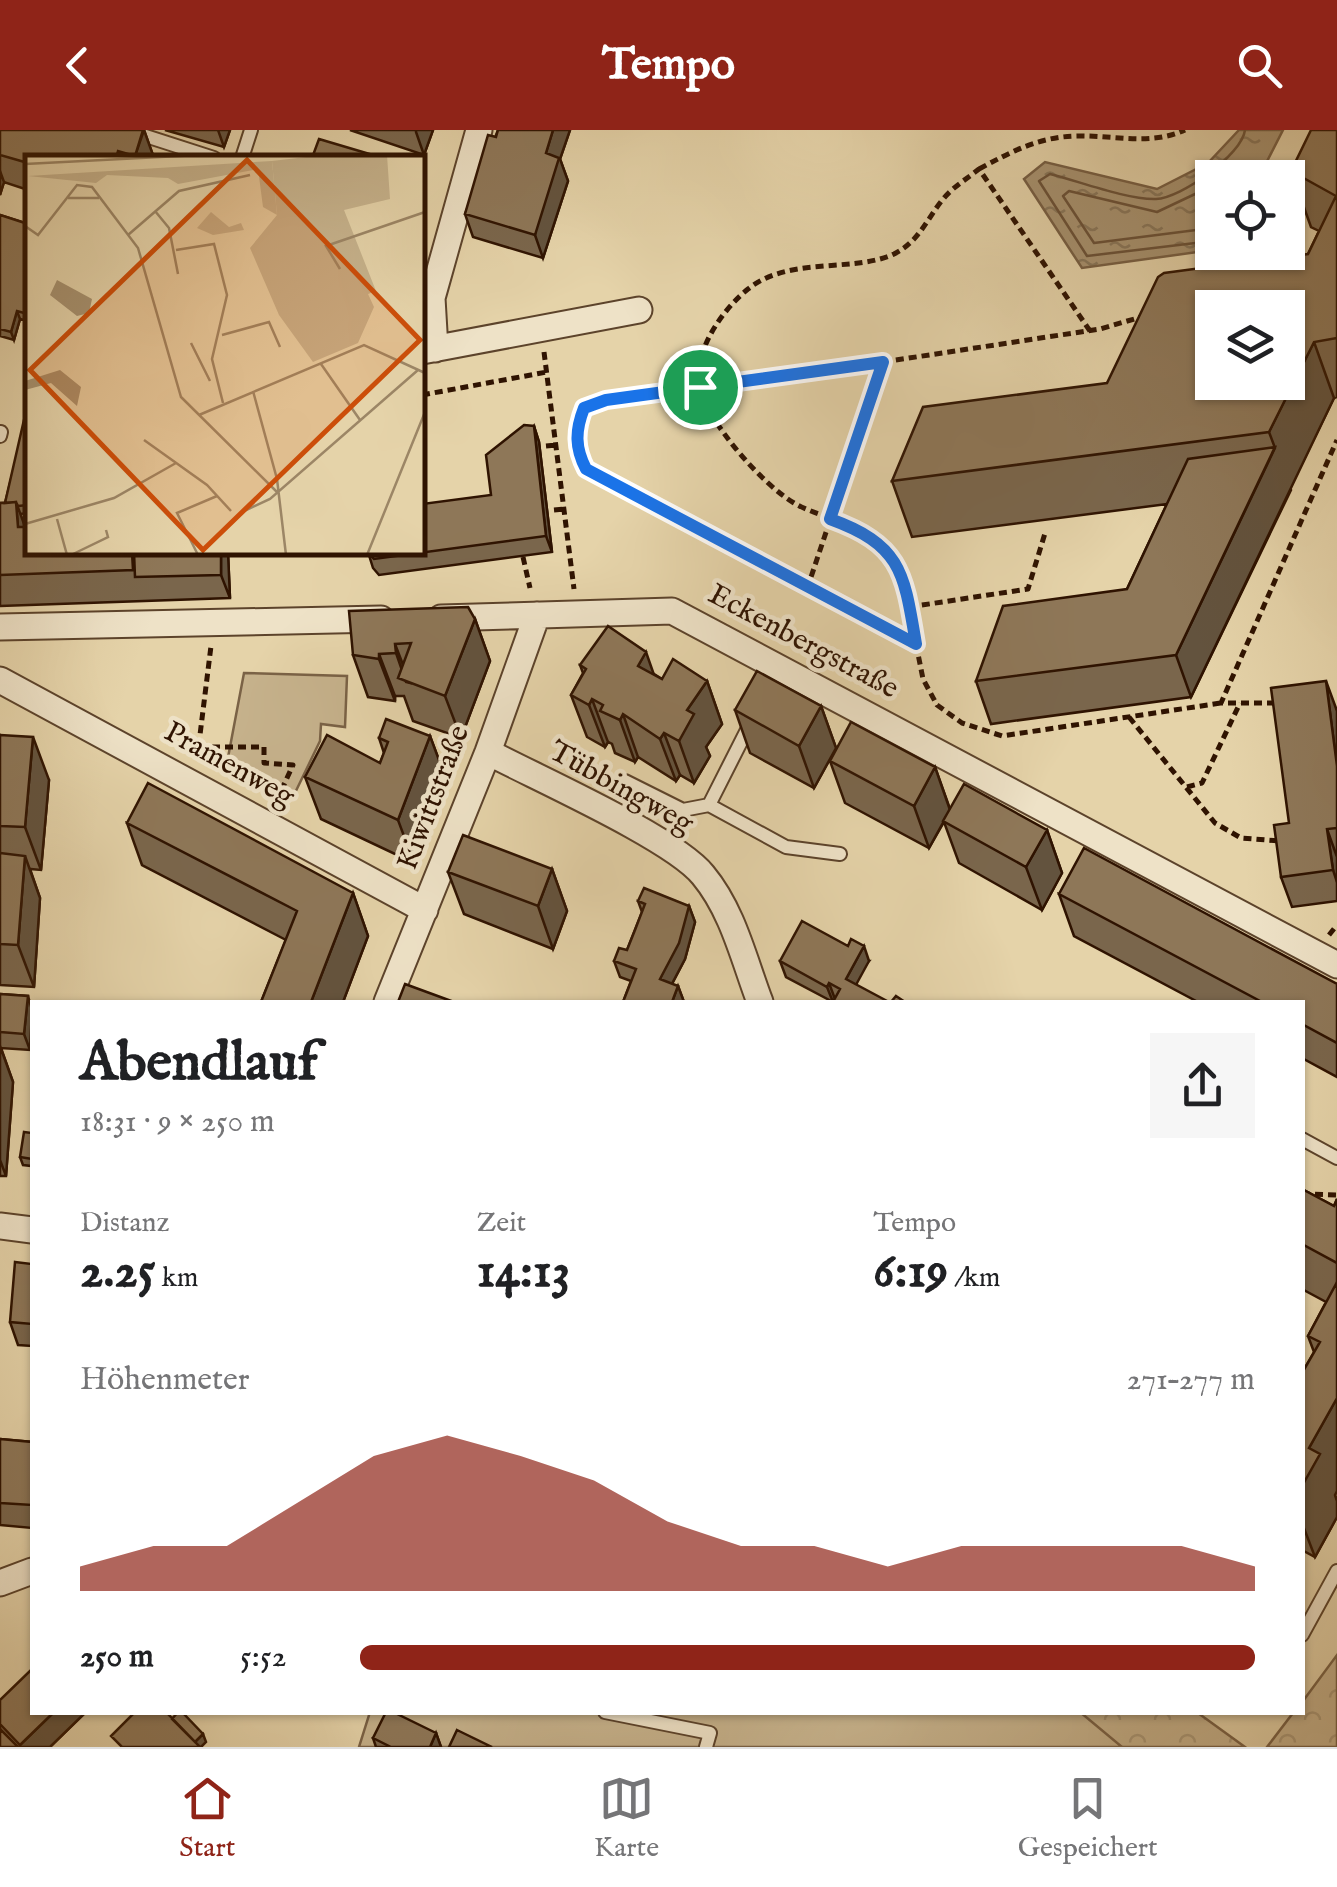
<!DOCTYPE html>
<html lang="de">
<meta charset="utf-8">
<style>
body{margin:0;font-family:"IM FELL English",serif;background:#f6f6f6;color:#202124;height:100vh;display:flex;flex-direction:column;font-size:38px;white-space:nowrap}
*{box-sizing:border-box;margin:0}
p{font-size:32px;color:#757577}
.icon{flex:none;width:55px;height:55px;fill:none;stroke:currentColor;stroke-width:2;stroke-linecap:round;stroke-linejoin:round}
.map{position:relative;flex:1;overflow:hidden}
.sheet{position:absolute;left:30px;top:870px;width:1275px;height:715px;display:flex;flex-direction:column;background:#fff;border-radius:0px;box-shadow:0 2px 8px #0004}
.sheet>*{flex:none}
.controls{position:absolute;left:1195px;top:30px;display:grid;gap:20px}
.controls a{display:grid;place-items:center;width:110px;height:110px;border-radius:0px;background:#fff;box-shadow:0 2px 8px #0004;font-size:50px}
.pin{position:absolute;display:grid;place-items:center;width:85px;height:85px;color:#fff;margin:-42px;border:5px solid #fff;border-radius:50%;box-shadow:0 2px 10px #0007}
.round{display:grid;place-items:center;flex:none;width:105px;height:105px;border-radius:0px;background:#f6f6f6}
.overview{display:flex;align-items:center;justify-content:space-between;height:170px;padding:0 50px}
h1{font-size:55px;font-weight:700;line-height:75px}
.figures{display:grid;grid-template-columns:repeat(3,1fr);gap:15px;height:170px;padding:10px 50px}
.figures div{display:grid;align-content:center}
.figures b{font-size:50px;font-weight:700}
.figures small{font-size:28px;font-weight:400}
.figures p{font-size:28px}
.chart{height:280px;padding:20px 50px}
.chart p{display:flex;justify-content:space-between}
.chart svg{width:100%;height:180px;margin-top:10px;fill:#8f2418;opacity:.7}
ul{padding:0 50px;list-style:none;font-size:32px}
li{display:grid;grid-template-columns:160px 120px 1fr;align-items:center;height:75px}
li i{height:25px;border-radius:12px;background:#8f2418}
header{display:flex;justify-content:space-between;align-items:center;height:130px;padding:0 50px;background:#8f2418;color:#fff;font-size:45px;font-weight:700}
.tabs{display:flex;justify-content:space-around;align-items:center;height:140px;border-top:2px solid #e0e0e0;background:#fff;font-size:28px;color:#757577}
.tabs a{display:grid;justify-items:center;gap:5px}
.tabs .on{color:#8f2418}
.map>svg:first-child{display:block}
</style>
<header><svg class="icon" aria-label="back" viewBox="0 0 24 24"><path d="M15 5l-7 7 7 7"/></svg>Tempo<svg class="icon" aria-label="search" viewBox="0 0 24 24"><circle cx="10" cy="10" r="6"/><path d="M15 15l6 6"/></svg></header>
<div class="map">
<svg width="1337" height="1617" viewBox="0 0 1337 1617">
<defs>
<pattern id="forest-crowns" width="20" height="18" patternUnits="userSpaceOnUse" patternTransform="scale(2.5)"><rect width="20" height="18" fill="#c6b28c"/><path d="M2 6a3 3 0 1 1 6 0M12 15a3 3 0 1 1 6 0" fill="none" stroke="#aa9877"/></pattern>
<pattern id="water-ripples" width="26" height="14" patternUnits="userSpaceOnUse" patternTransform="scale(2.5)"><rect width="26" height="14" fill="#a79270"/><path d="M2 4q2-2 4 0t4 0M15 11q2-2 4 0t4 0" fill="none" stroke="#88765a"/></pattern>
</defs>
<rect width="100%" height="100%" fill="#e5d3a9"/>
<filter id="stains"><feTurbulence type="fractalNoise" baseFrequency=".002" numOctaves="4"/><feColorMatrix values="0 0 0 0 .2 0 0 0 0 .09 0 0 0 0 .02 0 0 0 .5 -.17"/></filter>
<radialGradient id="worn" r=".72"><stop offset=".6" stop-color="#630" stop-opacity="0"/><stop offset="1" stop-color="#630" stop-opacity=".3"/></radialGradient>
<path fill="url(#forest-crowns)" stroke="#7a6246" stroke-width="2.5" d="M1337,1525V1617H1267L1293,1583L1302,1582L1303,1571Z
M1077,1583H1198L1245,1617H1120Z"/>
<path fill="#c6b28c" stroke="#7a6246" stroke-width="2.5" d="M244,543L347,546L345,597L321,594L320,611L294,665L226,638Z
M370,1582H1080L1122,1617H359Z"/>
<path fill="url(#water-ripples)" stroke="#775f44" stroke-width="2.5" d="M1239,0H1283L1259,47L1212,48V120L1082,138L1024,49L1045,32L1157,59L1208,33Z"/>
<g fill="none" stroke-linecap="round" stroke-linejoin="round">
<path stroke="#6b5238" stroke-width="2.5" d="M1212,56L1157,82L1069,61L1063,66L1094,113L1212,98
M1212,111L1087,126L1039,51L1050,44C1078,51 1128,70 1156,69C1181,68 1242,25 1245,0"/>
<defs>
<path id="lane" d="M127,0L214,28
M242,28L251,0
M0,306L1,302
M625,651L683,680L709,675L786,717L840,724
M709,675L751,592
M1302,1009L1337,1028
M1302,1505L1337,1441
M605,1582L710,1603L706,1617"/>
<path id="street" d="M435,219L432,168L479,0
M422,221L639,180
M441,488L672,481L1337,835
M0,497L381,489
M0,550L425,780
M488,622C537,648 673,708 703,745C733,781 744,830 760,872
M387,872L488,622L537,485
M0,1096L32,1100
M0,1453L32,1441"/>
</defs>
<use href="#lane" stroke="#5c432b" stroke-width="16"/>
<use href="#street" stroke="#5c432b" stroke-width="29"/>
<path stroke="#2f1301" stroke-width="5" stroke-dasharray="8 5" stroke-linecap="butt" d="M979,39C1011,22 1038,7 1076,6C1114,5 1150,16 1185,0
M1288,63L1295,48
M544,222L574,459
M883,232L1100,199L1141,187
M422,265L547,242
M546,316L556,315
M554,380L565,379
M523,427L530,458
M807,459L883,232L606,270L584,278C575,301 575,318 587,339L916,514C910,479 906,442 882,415C860,391 821,389 794,373C762,354 708,293 700,257C692,222 723,179 748,159C789,126 853,143 894,124C920,111 927,88 944,68C953,57 968,48 979,39L1090,201
M909,477L1028,459L1046,400
M916,514L923,549L937,575L962,593L1002,606L1221,573
M1275,573H1221L1337,310
M1129,587L1215,693L1241,708L1280,711
M199,617H264V633L293,635L276,672
M197,629L211,516
M1187,657L1202,653L1240,573
M1329,805L1337,795
M1302,1064L1337,1065"/>
<use href="#lane" stroke="#eee2c7" stroke-width="12"/>
<use href="#street" stroke="#eee2c7" stroke-width="25"/>
</g>
<path fill="#7a664c" stroke="#2f1301" stroke-width="2.5" d="M0,0H144L154,28H28V60L4,52L0,65Z
M165,0H230L224,17Z
M350,0H433L424,25Z
M498,0H570L560,29L568,51L543,128L473,107L465,84Z
M1337,0V267L1334,268L1290,358L1291,360L1191,567L991,594L976,551L1127,459L1167,374L912,407L892,351L1107,253L1308,124L1319,101L1311,97L1291,41Z
M0,85L28,94V191L20,189L14,210L0,206Z
M28,281V383L20,384L25,397L228,423L230,468L0,476V373H5Z
M534,296L539,312L552,422L379,445L373,438L368,422L491,365Z
M475,489L490,531L461,608L413,591L404,566H395V571L368,567L353,525Z
M580,535L654,544L662,549L707,551L722,594L706,617L710,626L694,653L680,645L676,651L638,627L635,632L615,623L612,614L608,612L605,617L587,607L571,565L583,543Z
M821,576L836,618L814,658L750,623L735,580Z
M1337,581V771L1292,777L1281,747L1289,693Z
M0,605L49,650L41,740L30,739L40,768L34,857L0,855Z
M430,606L446,649L414,733L321,689L305,647L380,633L384,623L379,608Z
M830,631L935,637L950,679L1047,700L1062,743L1042,780L959,733L944,692L929,718L845,673Z
M127,693L353,763L368,806L343,872H261L286,810L142,735Z
M552,739L567,781L553,819L464,784L448,742Z
M1059,764L1337,854V947L1302,928V872H1198L1074,806Z
M638,771L689,776L695,792L685,829L672,854L678,856L684,872H623L631,851L620,847L614,831L627,820L642,782Z
M780,831H869L833,872L786,847Z
M0,864L28,866L30,920L1,918L13,952L6,1046H0Z
M32,1003V1036L23,1035L20,1027Z
M1302,1059L1334,1076L1337,1069V1361L1335,1365L1337,1371V1387L1315,1427L1302,1420V1243L1314,1222L1308,1206L1326,1172L1302,1159Z
M32,1134V1216L18,1215L10,1192Z
M0,1309L32,1312V1398L0,1395Z
M0,1570L86,1582L50,1617H0Z
M436,1603L441,1617H376L373,1608Z"/>
<path fill="#63533e" stroke="#2f1301" stroke-width="2.5" d="M144,0L154,28L135,26Z
M218,0H230L224,17Z
M416,0H433L424,25L416,2Z
M553,0H570L560,29L568,51L543,128L535,105L546,23Z
M0,41L4,52L0,65Z
M17,181L20,189L14,210L11,202Z
M1314,212L1334,268L1191,567L1176,525L1275,318L1269,302Z
M534,296L539,312L552,422L546,406Z
M16,372L27,402L18,397Z
M221,422H228L230,468L221,445Z
M475,489L490,531L461,608L445,566Z
M395,514L410,553L406,552L396,523Z
M646,522L661,565L638,536Z
M379,524L395,566V571L379,529Z
M707,551L722,594L706,617L710,626L694,653L679,611L687,580Z
M1326,551L1337,581V637Z
M592,569L608,612L605,617L589,575Z
M821,576L836,618L814,658L799,616Z
M623,584L638,627L635,632L620,590Z
M664,603L680,645L676,651L660,609Z
M430,606L446,649L414,733L398,690Z
M33,607L49,650L41,740L25,697Z
M935,637L950,680L929,718L914,676Z
M1327,699L1337,727V752L1333,740Z
M1047,700L1062,743L1042,780L1026,737Z
M25,726L40,768L34,857L18,815Z
M552,739L567,781L553,819L538,776Z
M353,763L368,806L343,872H311Z
M689,776L695,792L685,829L666,865L660,849Z
M864,816L869,831L851,864L846,849Z
M829,853L835,869L833,872L827,857Z
M678,856L684,872H672Z
M28,866L32,880L30,920L24,904Z
M0,916L13,952L6,1046L0,1030Z
M1337,1268V1361L1335,1365L1337,1371V1387L1315,1427L1302,1393V1356L1309,1318Z
M54,1582H86L50,1617H21L20,1615Z
M436,1603L441,1617H430Z
M203,1604L206,1612L201,1617H190Z"/>
<path fill="#8e7758" stroke="#2f1301" stroke-width="2.5" fill-rule="evenodd" d="M0,0H143L135,26L118,21L116,28H28V33L0,25Z
M498,0H553L546,23L559,28L535,105L465,84L488,5L496,7Z
M1311,0H1337V208L1314,212L1269,302L892,351L923,277L1107,253L1158,147L1164,143L1308,124L1336,66L1291,41ZM1212,178H1288V252H1212Z
M319,9L383,28H312Z
M0,85L28,94V184L17,181L11,202L0,199Z
M26,281H28V375L18,376L16,372L5,373Z
M524,295L534,296L546,406L374,429L368,423L422,422V374L491,365L486,325Z
M1275,317L1176,525L976,551L1003,476L1127,459L1188,329Z
M16,372L18,397H28V422H132L133,440L0,445V373Z
M134,422H221V445L135,447Z
M468,477L475,489L445,566L398,548L411,513L395,514L396,523L379,524V529L353,525L349,481Z
M608,496L646,522L638,536L662,549L673,529L707,551L687,580L694,584L679,611L664,603L660,609L623,584L620,590L600,581L603,575L592,569L589,575L571,565L586,539L580,535Z
M757,541L821,576L799,616L735,580Z
M1326,551L1337,636V698L1327,699L1333,740L1281,747L1274,695L1289,693L1271,558Z
M386,589L430,606L398,690L305,647L327,605L380,633L388,612L379,608Z
M851,592L935,637L914,676L830,631Z
M0,605L33,607L25,697L0,696Z
M148,653L353,763L311,872H261L297,781L127,693Z
M964,654L1047,700L1026,737L943,691Z
M463,705L552,739L538,776L448,742Z
M1084,718L1337,854V913L1302,894V872H1262L1059,764Z
M0,723L25,726L18,815L0,814Z
M644,758L689,776L679,813L660,849L678,856L672,872H623L636,839L614,831L619,818L627,820L635,800L645,774L638,771Z
M802,791L848,816L851,809L864,816L846,849L889,872H833L840,859L829,853L827,857L780,831Z
M405,854L454,872H398Z
M0,864L28,866L24,904L0,902Z
M896,866L905,872H891Z
M24,1002L32,1003V1029L20,1027Z
M1302,1059L1334,1076L1337,1069V1133L1302,1114Z
M15,1132L32,1134V1194L10,1192Z
M1337,1152V1268L1309,1318L1320,1324L1302,1356V1243L1320,1212L1308,1206Z
M0,1309L32,1312V1375L0,1373Z
M32,1539V1582H54L20,1615L0,1594V1570Z
M135,1582H166L200,1617H122L111,1606Z
M178,1582H182L203,1604L195,1612L172,1589Z
M386,1582H393L436,1603L430,1617H391L373,1608Z
M0,1599L18,1617H0Z
M457,1600L492,1617H449Z"/>
<g fill="none" stroke-linecap="round" stroke-linejoin="round">
<defs>
<path id="route" d="M883,232L830,389C902,415 904,443 916,514L586,339C575,318 575,301 584,278L606,270Z"/>
</defs>
<use href="#route" stroke="#fff" stroke-width="20"/>
<use href="#route" stroke="#1a73e8" stroke-width="12"/>
</g>
<g text-anchor="middle" dominant-baseline="central" stroke-width="9" stroke-linejoin="round" paint-order="stroke">
<g font-size="30" fill="#2f1301" stroke="#eee2c7">
<text transform="translate(803 512) rotate(28)">Eckenbergstraße</text>
<text transform="translate(229 635) rotate(29)">Pramenweg</text>
<text transform="translate(621 658) rotate(29)">Tübbingweg</text>
<text transform="translate(434 668) rotate(-69)">Kiwittstraße</text>
</g>
</g>
<g transform="translate(25 25)">
<rect width="400" height="400" fill="#e5d3a9"/>
<path d="M247,6L252,60L238,52L233,14L153,29L143,23L82,20L71,28L3,21ZM186,57L204,72L216,68L219,75L188,80L172,73Z" fill="#c6b28c"/>
<path d="M298,0H362L365,44L319,55L351,136L343,139L349,152L333,188L288,207L254,160L225,93L252,60L247,6Z" fill="#c6b28c"/>
<path d="M32,125L67,144L64,158L52,161L25,140ZM35,215L56,232L52,251L26,228L0,235V226Z" fill="#a79270"/>
<path fill="none" stroke="#9c8666" stroke-width="2.5" d="M0,9L174,0M43,43H74M130,56L144,73L153,119M0,71L13,80L52,30L67,32L113,93L156,242L252,337M103,80L154,36L225,20M151,95L189,89L202,140L187,204L198,248M315,114L301,91L400,57M197,180L244,167L255,192M166,188L185,226M296,209L335,265M228,236L252,324L261,400M174,260L339,190L400,218M119,285L182,330L206,356M219,356L245,344L393,215M32,364L42,400M0,369L89,343L151,308M46,400L83,382L81,375M173,400L152,358L192,341M342,400L400,257"/>
<path fill="#cc4e0a" fill-opacity="0.15" stroke="#cc4e0a" stroke-width="5" d="M222,5L395,185L178,395L5,215Z"/>
<rect width="400" height="400" fill="none" stroke="#2f1301" stroke-width="5"/>
</g>
<rect width="100%" height="100%" filter="url(#stains)"/>
<rect width="100%" height="100%" fill="url(#worn)"/>
</svg>
<div class="controls">
<a><svg class="icon" aria-label="locate" viewBox="0 0 24 24"><circle cx="12" cy="12" r="6"/><path d="M12 2v4M12 18v4M2 12h4M18 12h4"/></svg></a>
<a><svg class="icon" aria-label="layers" viewBox="0 0 24 24"><path d="M12 4l9 5-9 5-9-5zM3 14l9 5 9-5"/></svg></a>
</div>
<div class="pin" style="left:700px;top:257px;background:#1e9e55"><svg class="icon" aria-label="arrive" viewBox="0 0 24 24"><path d="M6 21V4h12l-3 4 3 4H6"/></svg></div>
<section class="sheet">
<div class="overview"><div><h1>Abendlauf</h1><p>18:31 · 9 × 250 m</p></div><a class="round"><svg class="icon" aria-label="share" viewBox="0 0 24 24"><path d="M12 15V3M7 8l5-5 5 5M5 13v7h14v-7"/></svg></a></div>
<div class="figures">
<div><p>Distanz</p><b>2.25<small> km</small></b></div>
<div><p>Zeit</p><b>14:13</b></div>
<div><p>Tempo</p><b>6:19<small> /km</small></b></div>
</div>
<div class="chart"><p><span>Höhenmeter</span>271–277 m</p>
<svg viewBox="0 0 160 44" preserveAspectRatio="none"><path d="M0 44V38L10 33L20 33L30 22L40 11L50 6L60 11L70 17L80 27L90 33L100 33L110 38L120 33L130 33L140 33L150 33L160 38V44z"/></svg>
</div>
<ul>
<li><b>250 m</b>5:52<i style="width:100%"></i></li>
</ul>
</section>
</div>
<nav class="tabs">
<a class="on"><svg class="icon" aria-label="home" viewBox="0 0 24 24"><path d="M3 11l9-7 9 7M6 9v11h12V9"/></svg>Start</a>
<a><svg class="icon" aria-label="map" viewBox="0 0 24 24"><path d="M3 6l6-2 6 2 6-2v14l-6 2-6-2-6 2zM9 4v14M15 6v14"/></svg>Karte</a>
<a><svg class="icon" aria-label="saved" viewBox="0 0 24 24"><path d="M7 4h10v16l-5-4-5 4z"/></svg>Gespeichert</a>
</nav>
